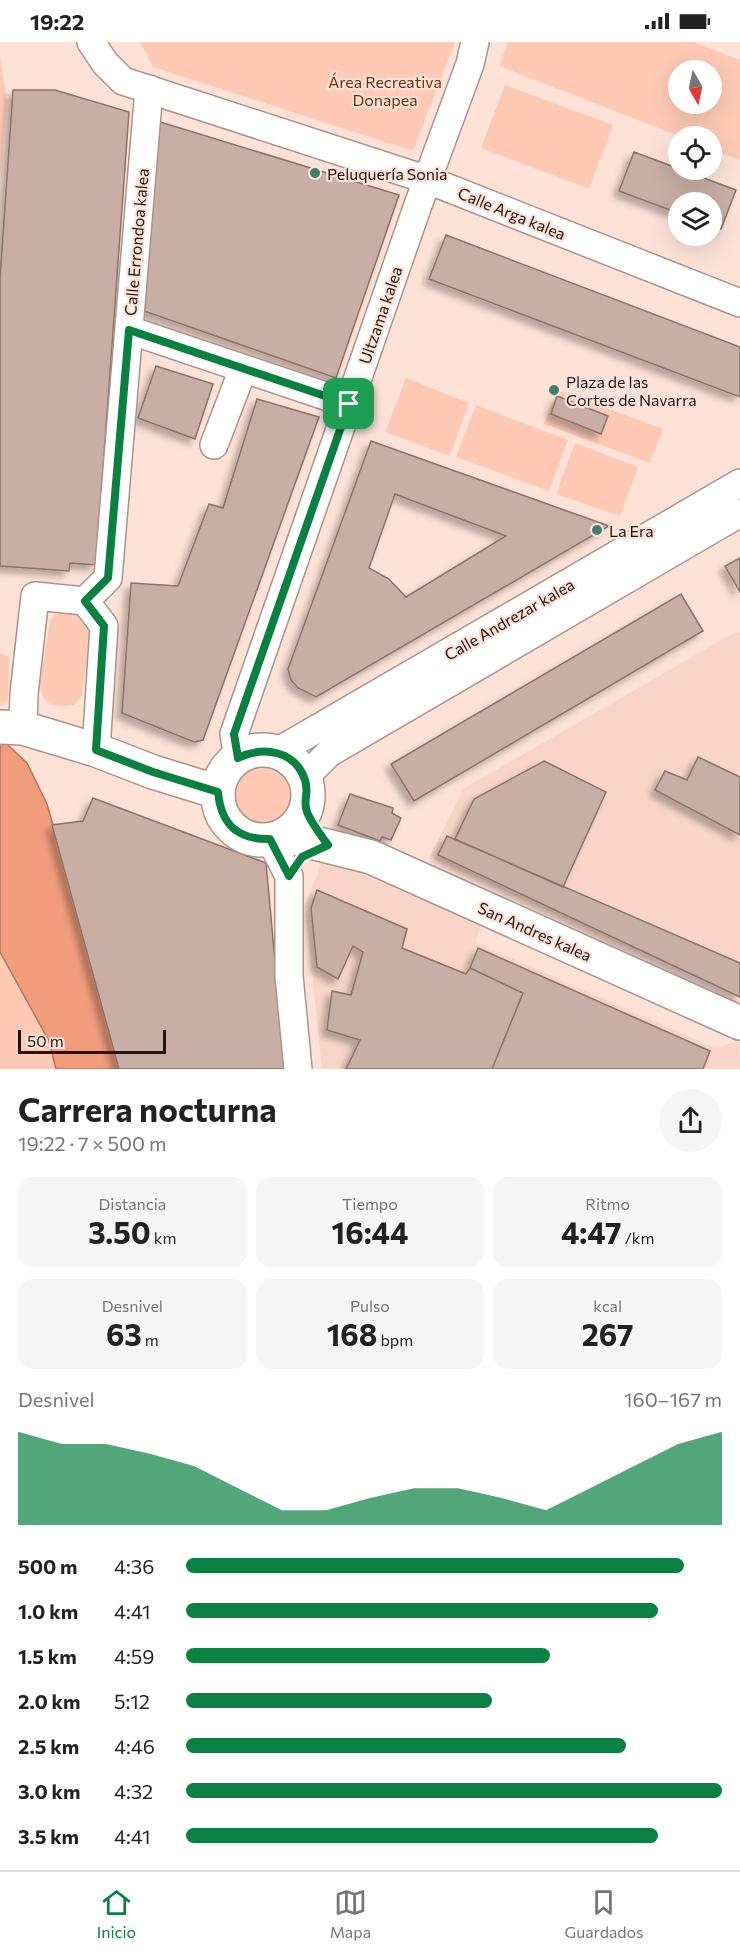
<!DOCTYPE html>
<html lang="es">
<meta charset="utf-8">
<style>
body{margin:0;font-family:Commissioner,sans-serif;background:#f6f6f6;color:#222;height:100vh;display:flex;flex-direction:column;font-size:22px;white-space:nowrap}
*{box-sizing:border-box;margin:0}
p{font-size:20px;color:#767676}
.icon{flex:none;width:33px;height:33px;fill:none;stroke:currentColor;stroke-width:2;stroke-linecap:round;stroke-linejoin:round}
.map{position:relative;height:1027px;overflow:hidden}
.drawer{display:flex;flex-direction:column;background:#fff;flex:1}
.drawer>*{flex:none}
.needle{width:39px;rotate:171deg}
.tools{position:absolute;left:668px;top:18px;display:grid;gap:12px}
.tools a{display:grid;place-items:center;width:54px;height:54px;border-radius:50%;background:#fff;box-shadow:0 6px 24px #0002;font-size:30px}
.scale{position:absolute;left:18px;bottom:15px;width:148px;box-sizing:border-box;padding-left:6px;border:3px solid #1f1612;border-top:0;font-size:16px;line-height:21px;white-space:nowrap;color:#1f1612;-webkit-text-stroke:4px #fee2d8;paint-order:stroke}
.pin{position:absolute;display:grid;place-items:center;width:51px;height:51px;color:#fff;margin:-26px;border-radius:12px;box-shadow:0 3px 9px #0006}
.round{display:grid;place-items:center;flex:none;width:63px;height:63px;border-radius:32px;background:#f6f6f6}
.summary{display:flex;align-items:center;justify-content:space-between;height:102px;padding:0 18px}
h1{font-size:33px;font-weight:700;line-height:45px}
.figures{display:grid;grid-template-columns:repeat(3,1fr);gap:9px;height:102px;padding:6px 18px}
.figures div{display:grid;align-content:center;border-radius:15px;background:#f6f6f6;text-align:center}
.figures b{font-size:30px;font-weight:700}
.figures small{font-size:16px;font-weight:400}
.figures p{font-size:16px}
.chart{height:168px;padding:12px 18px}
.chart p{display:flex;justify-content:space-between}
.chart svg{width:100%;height:108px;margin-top:6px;fill:#0b8043;opacity:.7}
ul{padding:0 18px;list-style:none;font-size:20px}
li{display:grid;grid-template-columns:96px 72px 1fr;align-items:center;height:45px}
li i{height:15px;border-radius:8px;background:#0b8043}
.status{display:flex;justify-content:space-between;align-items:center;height:42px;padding:0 30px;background:#fff;direction:ltr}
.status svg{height:16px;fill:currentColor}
.menu{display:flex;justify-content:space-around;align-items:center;height:84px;border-top:2px solid #e0e0e0;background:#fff;font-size:16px;color:#767676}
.menu a{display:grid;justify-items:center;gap:3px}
.menu .on{color:#0b8043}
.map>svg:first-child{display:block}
</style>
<div class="status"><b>19:22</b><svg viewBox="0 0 49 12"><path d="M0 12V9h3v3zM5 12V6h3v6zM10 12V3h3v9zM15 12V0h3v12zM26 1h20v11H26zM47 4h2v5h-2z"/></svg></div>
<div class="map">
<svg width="740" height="1027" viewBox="0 0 740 1027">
<defs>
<filter id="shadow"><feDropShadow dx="-5.5" dy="5.5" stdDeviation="3" flood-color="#0004"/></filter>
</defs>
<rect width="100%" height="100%" fill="#fee2d8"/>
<path fill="#f8d5c8" d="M737,589L740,591V955L430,815L463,747Z
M324,816L481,883L475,900L715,1006L739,999L740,1027H322L305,863Z"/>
<path fill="#fecab6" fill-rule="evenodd" d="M140,0H455L413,109L153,25Z
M508,0H694L740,18V118L711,107V94H679L499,24ZM678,28H711V62H678Z
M0,15L7,60L0,137Z
M505,43L613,83L589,147L481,106Z
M406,336L469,361L450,414L385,390Z
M557,348L663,387L650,421L544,382Z
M476,363L568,398L549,449L456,415Z
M575,401L638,425L620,474L556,452Z
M60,571L77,573L85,577L91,589L82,654L74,663C54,666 40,662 40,640L50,579L54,573Z
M0,611L9,615L8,658L0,664Z
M0,690L9,704L27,721L111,1027H0Z
M233 753a29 29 0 1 1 58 0a29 29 0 1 1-58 0Z"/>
<path fill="#f19d7c" stroke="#b2745c" stroke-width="1.5" d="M0,690L9,704L27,721L47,762L95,928L120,1027H56L49,999L0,910Z"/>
<path fill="#c8aea4" stroke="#8b736a" stroke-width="1.5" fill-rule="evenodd" filter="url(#shadow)" d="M13,48H55L129,70L96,523L70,521L69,529L0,524V236Z
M157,79L399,153L336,336L144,269Z
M634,110L736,148L721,187L711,183V160H678V171L619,149Z
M446,193L740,305V355L429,237Z
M156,324L213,342L195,397L138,376Z
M557,354L608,374L601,392L551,372Z
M257,357L319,375L203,698L194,700L122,671L131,541L178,544L209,462L223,466Z
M371,399L609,484L316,655L298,646L291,638L288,627ZM395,452L421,462L506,494L406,555L389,537L369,526Z
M740,516V550L725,524Z
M681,552L703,589L414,759L391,722Z
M698,715L740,735V793L655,748L665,729L687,738Z
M544,719L606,750L563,845L455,797L474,757Z
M350,752L393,766L392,771L401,776L391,798L382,795L380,799L338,783Z
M93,756L266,821L285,1027H119L52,783L83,779Z
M447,794L740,921V955L438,813Z
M317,848L407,887L402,906L466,932L470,926L523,951L492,1027H346L360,998L327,988L332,949L351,953L363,910L353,904L338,937L317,925L311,866Z
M478,906L710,1009L703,1027H492L523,951L470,926Z"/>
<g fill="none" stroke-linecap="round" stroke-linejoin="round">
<defs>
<path id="minor" d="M91,0L105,21L123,39L428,138L740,261
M129,288L349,362
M214,403L243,327
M85,559L108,536L149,47
M23,686L24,652L35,554L85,559L104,584L96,708
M277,710L740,441
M238,716L234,692L418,163L470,22L475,0
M304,736L329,711L740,471
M270,797L289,834V934L298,1027"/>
<path id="major" d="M0,685L23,686L96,708L153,730L218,750
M218 753a45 45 0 1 1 90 0a45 45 0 1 1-90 0Z
M283,793L371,815L740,981"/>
</defs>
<use href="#minor" stroke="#ac9389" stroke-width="30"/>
<use href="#major" stroke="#ac9389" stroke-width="36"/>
<use href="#minor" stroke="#fff" stroke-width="27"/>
<use href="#major" stroke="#fff" stroke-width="33"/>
</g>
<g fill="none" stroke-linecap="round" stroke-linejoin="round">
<defs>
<path id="route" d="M129,288L349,362L234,692L238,716C263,704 295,708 305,738C309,750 304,756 306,766C307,775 322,795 328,803L302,815L289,834L270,797C238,798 221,783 218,750L153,730L96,708L104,584L85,559L108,536Z"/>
</defs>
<use href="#route" stroke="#fff" stroke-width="12"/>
<use href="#route" stroke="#0b8043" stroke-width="8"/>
</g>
<g fill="#407f6d" stroke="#fee2d8" stroke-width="2">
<circle cx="315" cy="131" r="6"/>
<circle cx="554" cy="348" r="6"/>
<circle cx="597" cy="488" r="6"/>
</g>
<g text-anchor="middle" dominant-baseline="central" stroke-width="4.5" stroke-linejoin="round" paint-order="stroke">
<g font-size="16" fill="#782e0a" stroke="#fee2d8">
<text x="385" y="39">Área Recreativa<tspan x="385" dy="18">Donapea</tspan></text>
</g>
<g font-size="16" fill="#1f1612" stroke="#fee2d8" text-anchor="start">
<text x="327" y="131">Peluquería Sonia</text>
<text x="566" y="339">Plaza de las<tspan x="566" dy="18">Cortes de Navarra</tspan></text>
<text x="609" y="488">La Era</text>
</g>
<g font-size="16" fill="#1f1612" stroke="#fee2d8">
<text transform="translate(512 171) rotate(22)">Calle Arga kalea</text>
<text transform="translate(136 200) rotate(-85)">Calle Errondoa kalea</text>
<text transform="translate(380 273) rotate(-71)">Ultzama kalea</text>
<text transform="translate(509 577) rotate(-30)">Calle Andrezar kalea</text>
<text transform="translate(535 889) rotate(24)">San Andres kalea</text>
</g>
</g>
</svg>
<div class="tools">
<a><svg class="needle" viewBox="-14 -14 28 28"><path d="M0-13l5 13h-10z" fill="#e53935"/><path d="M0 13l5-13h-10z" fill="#767676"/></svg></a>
<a><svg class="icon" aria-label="locate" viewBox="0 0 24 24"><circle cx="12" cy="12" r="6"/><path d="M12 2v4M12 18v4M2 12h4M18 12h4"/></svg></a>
<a><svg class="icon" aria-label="layers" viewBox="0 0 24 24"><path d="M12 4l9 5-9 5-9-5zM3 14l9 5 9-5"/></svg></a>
</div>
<div class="scale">50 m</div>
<div class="pin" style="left:349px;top:362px;background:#1e9e55"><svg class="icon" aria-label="arrive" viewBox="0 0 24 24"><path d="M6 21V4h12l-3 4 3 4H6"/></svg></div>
</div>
<section class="drawer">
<div class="summary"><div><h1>Carrera nocturna</h1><p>19:22 · 7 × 500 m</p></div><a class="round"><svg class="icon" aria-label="share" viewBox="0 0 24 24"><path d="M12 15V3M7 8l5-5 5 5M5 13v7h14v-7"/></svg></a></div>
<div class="figures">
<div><p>Distancia</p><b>3.50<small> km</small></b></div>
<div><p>Tiempo</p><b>16:44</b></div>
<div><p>Ritmo</p><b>4:47<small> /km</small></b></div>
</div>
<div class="figures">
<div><p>Desnivel</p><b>63<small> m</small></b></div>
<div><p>Pulso</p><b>168<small> bpm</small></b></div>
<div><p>kcal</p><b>267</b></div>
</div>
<div class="chart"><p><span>Desnivel</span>160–167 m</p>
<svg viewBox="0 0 160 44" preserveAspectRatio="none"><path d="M0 44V6L10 11L20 11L30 15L40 20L50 29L60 38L70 38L80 33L90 29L100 29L110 33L120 38L130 29L140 20L150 11L160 6V44z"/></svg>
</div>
<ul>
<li><b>500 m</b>4:36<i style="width:93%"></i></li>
<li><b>1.0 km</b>4:41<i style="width:88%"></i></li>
<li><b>1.5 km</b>4:59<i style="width:68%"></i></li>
<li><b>2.0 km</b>5:12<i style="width:57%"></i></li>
<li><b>2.5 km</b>4:46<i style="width:82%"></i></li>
<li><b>3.0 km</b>4:32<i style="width:100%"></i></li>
<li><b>3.5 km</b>4:41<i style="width:88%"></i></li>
</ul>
</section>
<nav class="menu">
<a class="on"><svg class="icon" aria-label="home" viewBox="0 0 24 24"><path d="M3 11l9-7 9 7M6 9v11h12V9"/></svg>Inicio</a>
<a><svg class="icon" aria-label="map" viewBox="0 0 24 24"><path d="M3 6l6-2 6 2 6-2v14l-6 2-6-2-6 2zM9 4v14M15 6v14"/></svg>Mapa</a>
<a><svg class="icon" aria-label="saved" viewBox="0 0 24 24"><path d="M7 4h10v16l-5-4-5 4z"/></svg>Guardados</a>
</nav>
